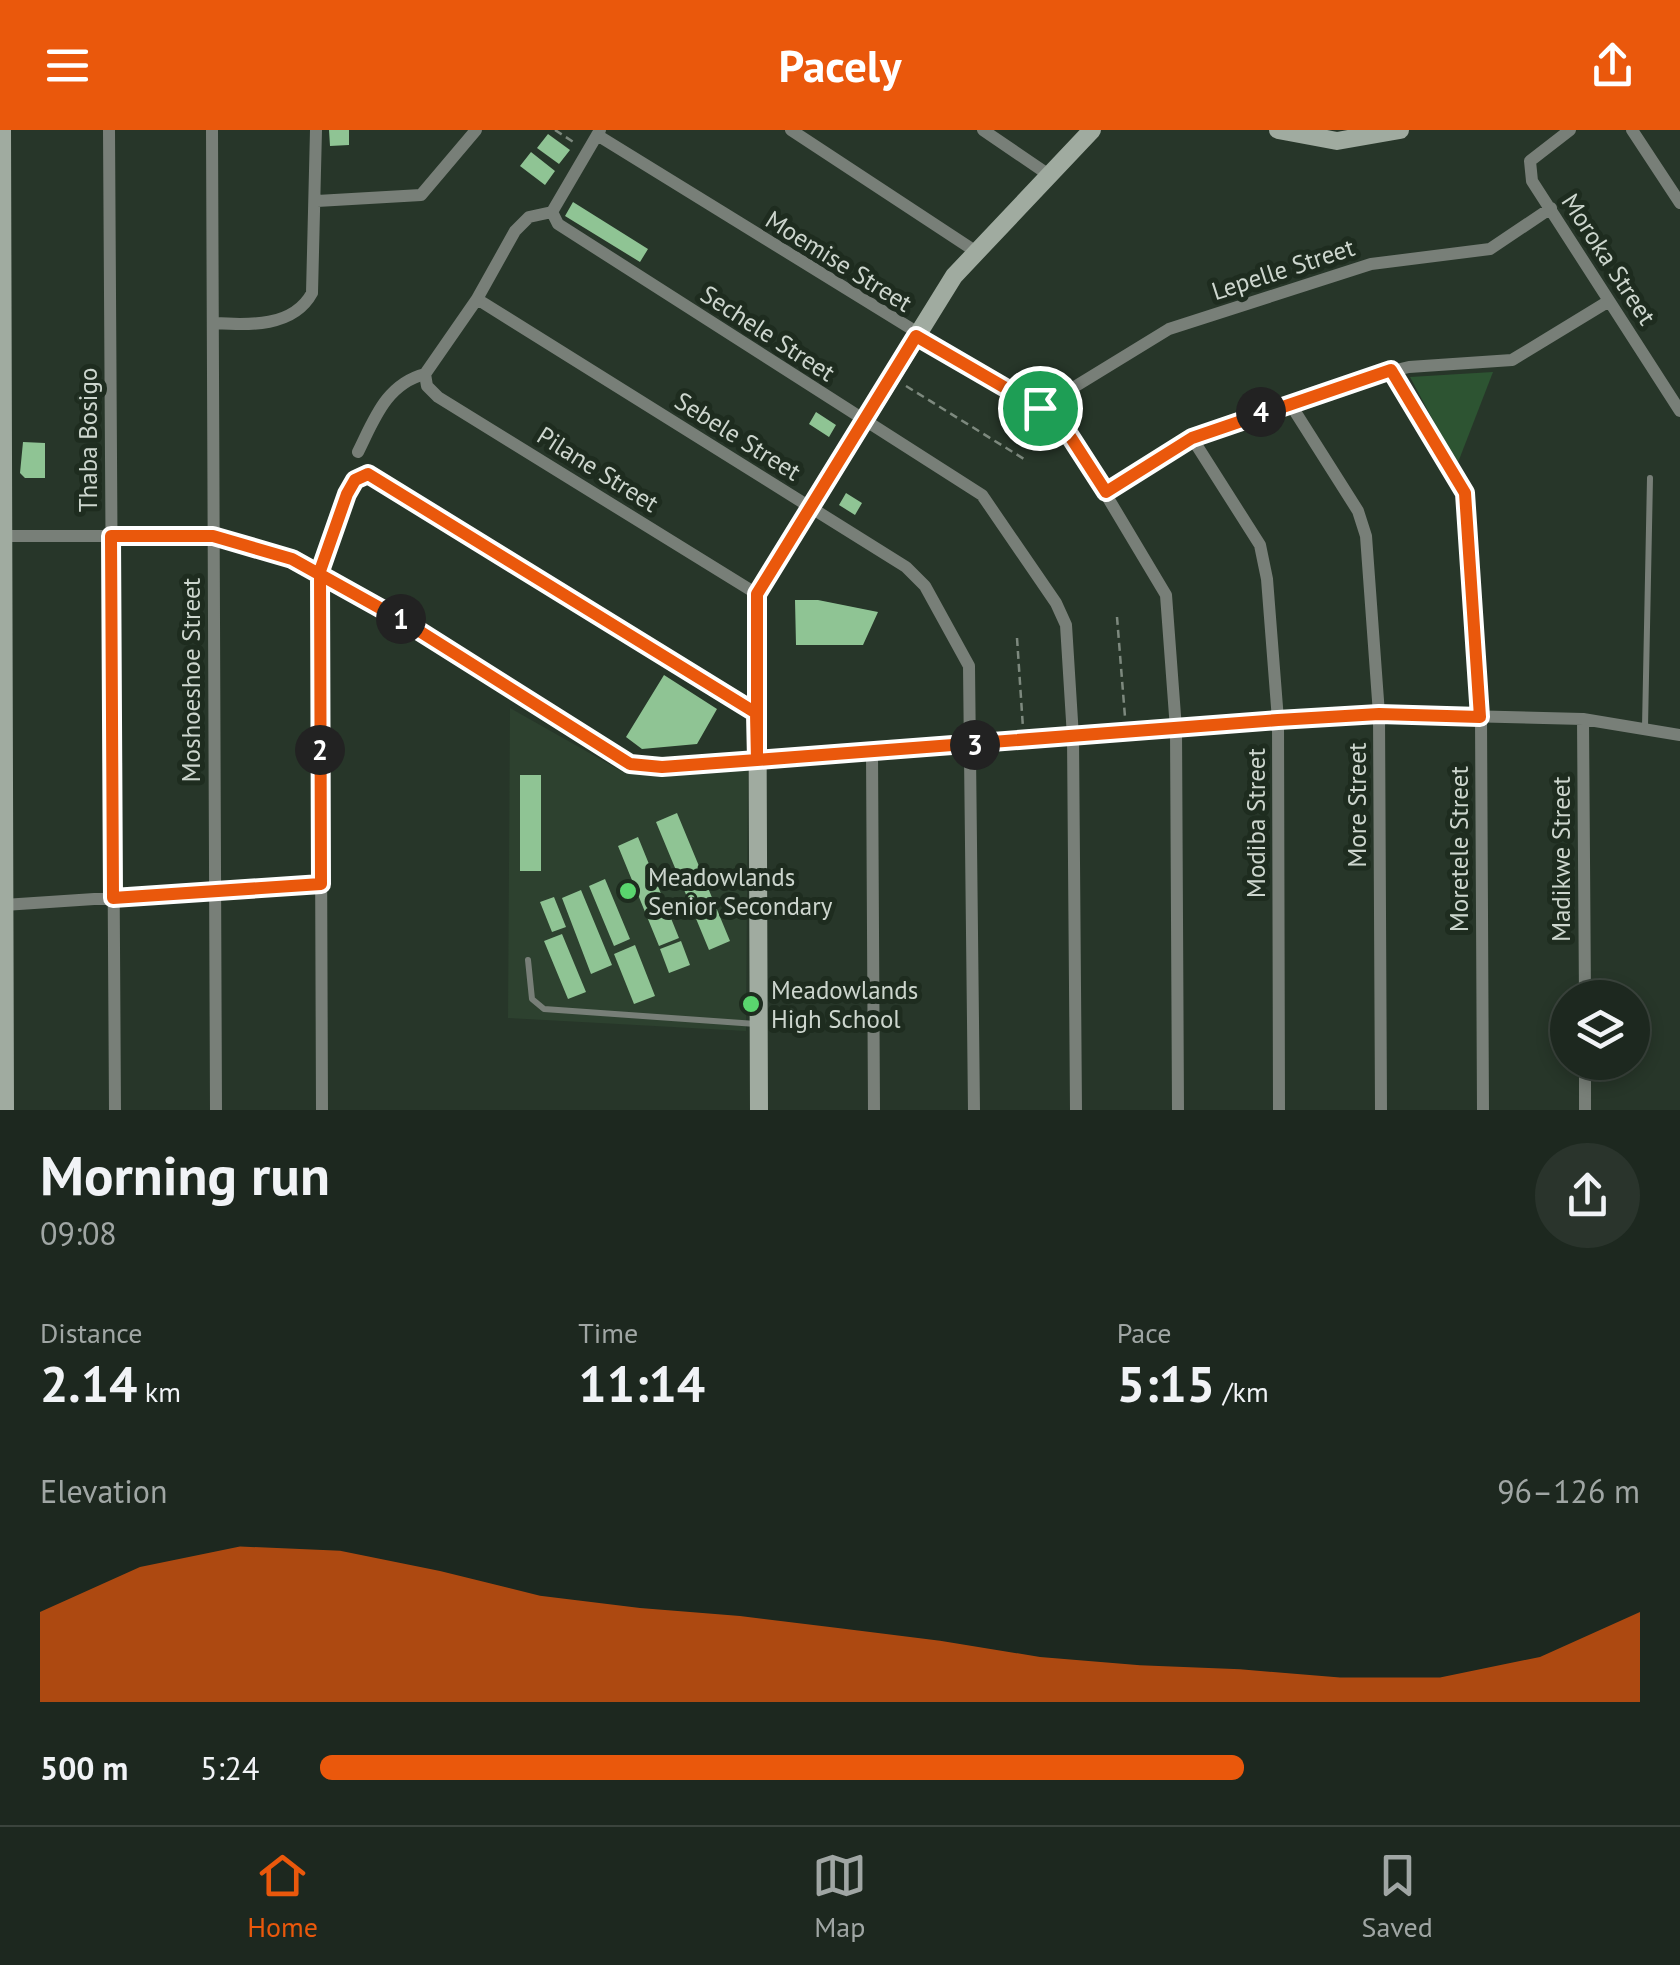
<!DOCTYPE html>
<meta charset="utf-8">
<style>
body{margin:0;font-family:"PT Sans",sans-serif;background:#2a342c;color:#f1f3f6;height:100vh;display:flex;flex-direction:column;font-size:38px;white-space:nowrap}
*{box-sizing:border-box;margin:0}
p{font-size:32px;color:#a0a6a4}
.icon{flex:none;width:55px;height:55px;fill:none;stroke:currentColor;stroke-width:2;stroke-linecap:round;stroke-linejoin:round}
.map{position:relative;height:980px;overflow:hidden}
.details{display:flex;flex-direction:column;background:#1d281f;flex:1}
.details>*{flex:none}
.buttons{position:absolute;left:1550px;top:850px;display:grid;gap:20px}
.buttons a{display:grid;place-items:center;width:100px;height:100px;border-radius:50%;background:#1d281f;box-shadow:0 5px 15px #0003,0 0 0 2px #3b443d;font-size:50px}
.pin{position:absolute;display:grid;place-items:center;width:85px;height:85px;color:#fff;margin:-42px;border:5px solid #fff;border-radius:50%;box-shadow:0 2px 10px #0007}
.km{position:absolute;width:50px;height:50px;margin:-25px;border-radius:50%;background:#222;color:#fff;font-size:28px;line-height:50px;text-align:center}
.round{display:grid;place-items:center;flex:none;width:105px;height:105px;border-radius:52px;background:#2a342c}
.headline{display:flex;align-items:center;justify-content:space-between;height:170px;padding:0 40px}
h1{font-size:55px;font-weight:700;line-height:75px}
.stats{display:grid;grid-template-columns:repeat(3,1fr);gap:15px;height:170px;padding:10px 40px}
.stats div{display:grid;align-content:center}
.stats b{font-size:50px;font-weight:700}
.stats small{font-size:28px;font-weight:400}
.stats p{font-size:28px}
.chart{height:280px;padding:20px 40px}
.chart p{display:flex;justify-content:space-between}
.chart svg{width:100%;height:180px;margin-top:10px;fill:#ea580c;opacity:.7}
ul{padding:0 40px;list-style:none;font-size:32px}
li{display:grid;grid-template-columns:160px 120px 1fr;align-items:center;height:75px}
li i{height:25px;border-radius:12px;background:#ea580c}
header{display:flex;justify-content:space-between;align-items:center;height:130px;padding:0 40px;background:#ea580c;color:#fff;font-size:45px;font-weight:700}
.menu{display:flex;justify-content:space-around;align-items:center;height:140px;border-top:2px solid #3b443d;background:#1d281f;font-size:28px;color:#a0a6a4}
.menu a{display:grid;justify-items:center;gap:5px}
.menu .on{color:#ea580c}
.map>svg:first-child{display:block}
</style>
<header><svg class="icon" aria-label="menu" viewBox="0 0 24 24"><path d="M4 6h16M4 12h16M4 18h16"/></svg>Pacely<svg class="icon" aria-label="share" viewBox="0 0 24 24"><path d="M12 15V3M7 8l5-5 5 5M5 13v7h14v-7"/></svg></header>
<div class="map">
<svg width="1680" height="980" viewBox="0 0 1680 980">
<rect width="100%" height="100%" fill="#273629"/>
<path fill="#2d412f" d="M510,578L623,642L748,636L746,901L508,888Z"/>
<path fill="#2d5432" d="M1493,242L1457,335L1410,247Z"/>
<path fill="#8fc494" d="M329,0H349V15L330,16Z
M548,4L570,20L559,34L537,18Z
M531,22L555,41L545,55L520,36Z
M573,72L648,119L640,132L565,86Z
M816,282L836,295L829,307L809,294Z
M23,312L45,313V348H25L20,343Z
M846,363L862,373L855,385L839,375Z
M795,470H818L878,482L863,515H796Z
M664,545L717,579L697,614L642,619L626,607Z
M520,645H541V741H520Z
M677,683L730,811L709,820L656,692Z
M638,707L679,808L659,816L618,716Z
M605,749L630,809L614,816L589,756Z
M581,760L612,835L591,844L562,768Z
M554,767L566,797L552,802L540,772Z
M562,804L586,862L568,869L544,811Z
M681,811L690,835L669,843L660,819Z
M635,815L655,866L634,874L614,824Z"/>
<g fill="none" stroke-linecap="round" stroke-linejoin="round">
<path stroke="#7d897e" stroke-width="2.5" stroke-dasharray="8 5" stroke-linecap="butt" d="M555,0L575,13
M906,256L1024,329
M1117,487L1125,587
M1017,508L1023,598"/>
<path stroke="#787f78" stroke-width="6" d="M1645,597L1650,348
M528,830L532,869L544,879L756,894"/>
<path stroke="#787f78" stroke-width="12" d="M109,0L115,980
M212,0L216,980
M791,0L975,121
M983,0L1049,45
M1570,0L1530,31L1532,51L1680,281
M1632,0L1680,73
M597,5L1040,278L1074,311L1166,465L1176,599L1178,980
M317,71L421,65L476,0
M552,82L558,94L982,365L1056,473L1066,495L1073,607L1076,980
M552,82L600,0
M477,169L906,437L925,456L969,536L974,980
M213,193C248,195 293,198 312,163L316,0
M1391,240L1461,353L1468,383L1481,587L1483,980
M425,244L427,256L438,267L757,464
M425,244L477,169L515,101L529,87L552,82
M1289,272L1358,381L1366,406L1379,584L1381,980
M1040,278L1169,199L1371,134L1490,119L1551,78
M1192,308L1260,415L1267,449L1278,590L1279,980
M358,322C374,290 386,254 425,244
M1105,362L1192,308L1349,251L1409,237L1512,230L1609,171
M3,406H213L292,429L405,492L615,628L643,637L1379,584L1583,589L1680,605
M1583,589L1585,868
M872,621L874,980
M4,775L321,754
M1585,932V980
M322,980L320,441L355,350L373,345L756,583"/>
<path stroke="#a0aba0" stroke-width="18" d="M2,0L5,980
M1278,0L1337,11L1400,0
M759,980L757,464L954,146L1092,0"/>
</g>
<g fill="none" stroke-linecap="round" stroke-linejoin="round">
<defs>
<path id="route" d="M1040,278L916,206L757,464V630L662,637L630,634L405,492L292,429L213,406H111L113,768L321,754L320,441L347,364L355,350L368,344L756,583L757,630L1278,590L1379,584L1480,587L1465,363L1391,240L1192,308L1106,362L1066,300L1040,278"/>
</defs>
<use href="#route" stroke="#fff" stroke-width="20"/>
<use href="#route" stroke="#ea580c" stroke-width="12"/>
</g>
<g fill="#5ad56e" stroke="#1e2c1f" stroke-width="4">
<circle cx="628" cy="761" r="10"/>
<circle cx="751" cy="874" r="10"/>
</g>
<g text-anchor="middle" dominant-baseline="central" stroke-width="10" stroke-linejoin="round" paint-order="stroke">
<g font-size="25" fill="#cdd6ce" stroke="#1e2c1f">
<text transform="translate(1609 129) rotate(57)">Moroka Street</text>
<text transform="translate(839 131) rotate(32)">Moemise Street</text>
<text transform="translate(1283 139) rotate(-18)">Lepelle Street</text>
<text transform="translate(768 203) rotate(33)">Sechele Street</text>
<text transform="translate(738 306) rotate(32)">Sebele Street</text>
<text transform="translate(88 310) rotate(-90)">Thaba Bosigo</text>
<text transform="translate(598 339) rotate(32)">Pilane Street</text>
<text transform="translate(191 550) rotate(-90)">Moshoeshoe Street</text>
<text transform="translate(1357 675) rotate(-90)">More Street</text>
<text transform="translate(1256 693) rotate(-90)">Modiba Street</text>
<text transform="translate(1459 719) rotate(-90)">Moretele Street</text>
<text transform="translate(1561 729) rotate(-90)">Madikwe Street</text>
</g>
<g font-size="25" fill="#cdd6ce" stroke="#1e2c1f" text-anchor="start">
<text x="648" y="747">Meadowlands<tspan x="648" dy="29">Senior Secondary</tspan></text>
<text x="771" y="860">Meadowlands<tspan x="771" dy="29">High School</tspan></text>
</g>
</g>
</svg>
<div class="buttons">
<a><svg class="icon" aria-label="layers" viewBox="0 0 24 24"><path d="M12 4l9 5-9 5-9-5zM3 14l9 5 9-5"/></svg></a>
</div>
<div class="pin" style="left:1040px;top:278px;background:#1e9e55"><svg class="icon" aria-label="arrive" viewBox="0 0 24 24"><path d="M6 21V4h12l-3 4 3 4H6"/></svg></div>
<b class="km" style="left:401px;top:489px">1</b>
<b class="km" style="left:320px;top:620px">2</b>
<b class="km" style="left:975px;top:615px">3</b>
<b class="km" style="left:1261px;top:282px">4</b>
</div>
<section class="details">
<div class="headline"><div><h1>Morning run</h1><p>09:08</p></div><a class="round"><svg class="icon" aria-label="share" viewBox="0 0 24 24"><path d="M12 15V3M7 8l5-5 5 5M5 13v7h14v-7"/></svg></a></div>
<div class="stats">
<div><p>Distance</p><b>2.14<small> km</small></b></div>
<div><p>Time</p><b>11:14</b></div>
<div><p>Pace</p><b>5:15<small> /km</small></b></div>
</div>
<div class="chart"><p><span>Elevation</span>96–126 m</p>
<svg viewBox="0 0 160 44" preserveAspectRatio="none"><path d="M0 44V22L10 11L20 6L30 7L40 12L50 18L60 21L70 23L80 26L90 29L100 33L110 35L120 36L130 38L140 38L150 33L160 22V44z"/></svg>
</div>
<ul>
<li><b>500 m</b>5:24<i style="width:70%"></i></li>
</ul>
</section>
<nav class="menu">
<a class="on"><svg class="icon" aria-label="home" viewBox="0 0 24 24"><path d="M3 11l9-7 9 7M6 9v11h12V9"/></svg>Home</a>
<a><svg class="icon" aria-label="map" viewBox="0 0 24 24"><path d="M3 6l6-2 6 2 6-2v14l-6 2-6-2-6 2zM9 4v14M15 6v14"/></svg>Map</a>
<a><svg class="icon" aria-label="saved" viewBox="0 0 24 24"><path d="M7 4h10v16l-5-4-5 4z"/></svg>Saved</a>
</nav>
